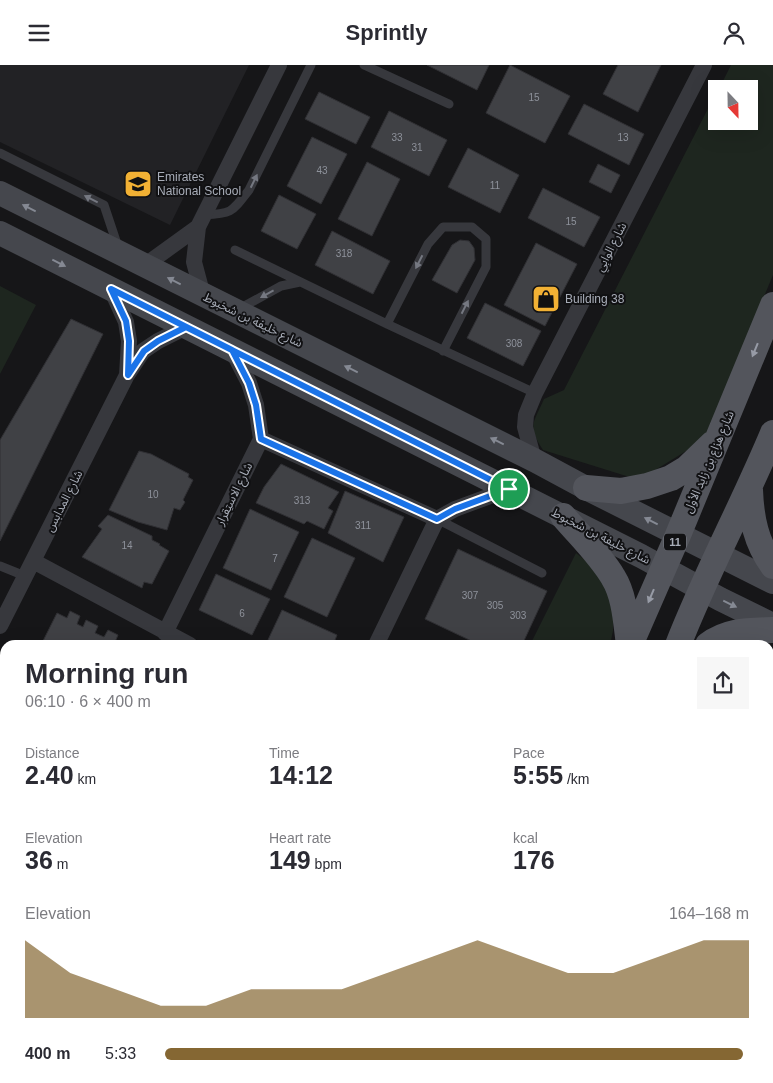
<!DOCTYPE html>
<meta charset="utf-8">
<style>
body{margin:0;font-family:Arial,"Noto Sans Arabic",sans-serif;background:#f7f7f7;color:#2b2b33;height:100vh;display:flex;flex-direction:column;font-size:19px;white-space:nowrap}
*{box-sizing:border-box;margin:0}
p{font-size:16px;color:#7c7c81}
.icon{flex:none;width:28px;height:28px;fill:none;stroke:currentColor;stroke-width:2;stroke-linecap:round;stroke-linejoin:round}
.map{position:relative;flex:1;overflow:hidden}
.drawer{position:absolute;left:0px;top:575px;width:774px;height:444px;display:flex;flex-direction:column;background:#fff;border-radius:15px 15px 0 0;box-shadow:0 5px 20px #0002}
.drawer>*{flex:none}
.needle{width:32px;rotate:158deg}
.controls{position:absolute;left:708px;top:15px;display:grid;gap:10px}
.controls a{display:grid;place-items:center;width:50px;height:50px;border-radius:0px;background:#fff;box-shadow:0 5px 20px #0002;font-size:25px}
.pin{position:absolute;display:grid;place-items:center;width:42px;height:42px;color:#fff;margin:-21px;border:2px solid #fff;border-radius:50%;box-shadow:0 1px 5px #0007}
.round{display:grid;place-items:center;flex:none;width:52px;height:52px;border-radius:0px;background:#f7f7f7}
.summary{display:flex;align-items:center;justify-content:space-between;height:85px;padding:0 25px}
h1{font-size:28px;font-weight:600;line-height:38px}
.stats{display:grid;grid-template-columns:repeat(3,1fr);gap:8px;height:85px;padding:5px 25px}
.stats div{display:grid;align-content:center}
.stats b{font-size:25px;font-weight:600}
.stats small{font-size:14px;font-weight:400}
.stats p{font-size:14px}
.chart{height:140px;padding:10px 25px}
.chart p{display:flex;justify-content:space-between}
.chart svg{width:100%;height:90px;margin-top:5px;fill:#856733;opacity:.7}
ul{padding:0 25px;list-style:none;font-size:16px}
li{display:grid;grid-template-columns:80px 60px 1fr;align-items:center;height:38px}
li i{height:12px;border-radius:6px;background:#856733}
header{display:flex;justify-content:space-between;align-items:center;height:65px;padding:0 25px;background:#fff;font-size:22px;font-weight:600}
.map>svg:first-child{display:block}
</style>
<header><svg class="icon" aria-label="menu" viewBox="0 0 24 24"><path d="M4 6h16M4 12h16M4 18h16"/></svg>Sprintly<svg class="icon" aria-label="person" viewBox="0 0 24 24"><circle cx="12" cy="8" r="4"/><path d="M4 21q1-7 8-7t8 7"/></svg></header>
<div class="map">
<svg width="773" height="1018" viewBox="0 0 773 1018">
<rect width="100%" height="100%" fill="#161618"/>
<path fill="#222225" d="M0,0H249L170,160L0,77Z
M773,638V1018H553L555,1014H769V639Z"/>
<path fill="#1e261f" d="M731,0H773V210L704,375L639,415L543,385C527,361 533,359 544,334L564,325L716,28V56H749V24H719Z
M0,221L36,240L0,309Z
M576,488L599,506L613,539V566L610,580H530Z
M769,589L773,590V630L769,632Z
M315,1014H427L425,1018H313Z"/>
<path fill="#404145" stroke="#303034" d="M427,0H489L477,25Z
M510,0L570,31L545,78L486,48Z
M618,0H661L638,47L603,29Z
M319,27L370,52L356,79L305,54Z
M584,39L644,69L629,100L568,69Z
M389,46L447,75L429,111L371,82Z
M312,72L347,89L321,139L287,121Z
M468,83L519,110L500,148L448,122Z
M367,97L400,114L372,171L338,154Z
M598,99L620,110L611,128L589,117Z
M543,123L600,152L584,182L528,153Z
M279,130L316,149L297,184L261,166Z
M332,166L390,196L373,229L315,200Z
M460,175L469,176L474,183L475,195L457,228L432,215L452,180Z
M536,178L577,199L545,261L504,240Z
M485,238L541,266L523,301L467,273Z
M71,254L103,269L0,476V375Z
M139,386L151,389L189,409L188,412L193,415L183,435L185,437L180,445L174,443L167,465L138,457L109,445Z
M281,399L339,427L328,443L333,446L324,464L307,456L304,459L256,438L264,422Z
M345,426L404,452L383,497L328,468Z
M250,444L299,467L271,525L223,503Z
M108,450L152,471V475L160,479L159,480L169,486L152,519L144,517L142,523L82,492L102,464L98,461Z
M312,473L355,493L327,552L284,532Z
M458,484L547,526L522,580H480L425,554Z
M216,509L270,534L252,570L199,545Z
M282,545L337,570L333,580H274L267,577Z
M70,546L80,551L77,559L83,562L86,555L98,561L95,568L104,572L108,565L118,570L115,577L120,580H41L57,548L67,553Z
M5,664V726L0,724V675Z
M769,728L773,730V970L772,969L769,975Z
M0,734L5,736V780L0,789Z
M769,991L773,994V1018H634L625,1014L623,1018H611L602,1014H769Z
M11,1014H53L51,1018H8Z
M275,1014H298L295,1018H283Z"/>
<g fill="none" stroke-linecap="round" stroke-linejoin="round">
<path stroke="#37383d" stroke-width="9" d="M364,0L449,39
M0,88L104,140L118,182
M204,150C232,149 232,147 249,125L311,0
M235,185L387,259L535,328
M239,244L281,221L300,217
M387,259L428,179L443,162H472L486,174V202L443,286
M437,454L542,508
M0,501L25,511
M534,1014L543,1018"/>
<path stroke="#37383d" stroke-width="16" d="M144,201L198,162
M111,224L126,257L129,276L127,310
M203,231L194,197L198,162L279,0
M261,374L437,454
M534,395L525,362L526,350L535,328L704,0
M33,496L190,580
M0,561L127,310L143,286L158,276L186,262
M165,568L261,374L256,340L249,318L232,285
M376,580L437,454L455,444L509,424
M0,847L5,837
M0,915L5,918
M199,1014L207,1018"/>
<path stroke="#45474d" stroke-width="24" d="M0,128L534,395L586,423L773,517
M0,168L641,491L720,534L773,560"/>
<path stroke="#53555c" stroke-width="26" d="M586,423L621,426L647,421L671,413L686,404L712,379
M750,425C751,453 756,478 773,501
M563,451C580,471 600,490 613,512C625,531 626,558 629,580
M630,580L678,470L773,240
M678,580C706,508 743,440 773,368
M708,580C728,565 749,566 773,565
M440,1018L442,1014
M488,1018L490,1014"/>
</g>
<defs><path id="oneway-solid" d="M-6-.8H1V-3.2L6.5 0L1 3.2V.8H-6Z" transform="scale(1.25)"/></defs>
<g fill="#757881">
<use href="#oneway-solid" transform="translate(254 116) rotate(-64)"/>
<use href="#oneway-solid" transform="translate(91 134) rotate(-153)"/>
<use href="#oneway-solid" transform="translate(419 197) rotate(117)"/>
<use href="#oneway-solid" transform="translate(267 229) rotate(151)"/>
<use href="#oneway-solid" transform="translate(465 242) rotate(-63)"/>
</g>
<g fill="#858993">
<use href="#oneway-solid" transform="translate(29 143) rotate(-153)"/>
<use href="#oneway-solid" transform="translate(59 198) rotate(27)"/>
<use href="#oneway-solid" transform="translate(174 216) rotate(-153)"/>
<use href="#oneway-solid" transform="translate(351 304) rotate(-154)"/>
<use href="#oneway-solid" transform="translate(497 376) rotate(-154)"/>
<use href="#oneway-solid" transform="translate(651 456) rotate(-153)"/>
<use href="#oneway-solid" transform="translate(730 539) rotate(26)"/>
</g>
<g fill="#979ba6">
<use href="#oneway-solid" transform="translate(755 285) rotate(112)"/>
<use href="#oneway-solid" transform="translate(651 531) rotate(113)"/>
</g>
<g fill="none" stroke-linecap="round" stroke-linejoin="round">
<defs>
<path id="route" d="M509,424L186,262L158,276L144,286L128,310L129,276L126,256L111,224L232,285L249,318L256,340L261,374L437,454L455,444L509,424"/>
</defs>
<use href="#route" stroke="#fff" stroke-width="10"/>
<use href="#route" stroke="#1a73e8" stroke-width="6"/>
</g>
<defs>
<symbol id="school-square" viewBox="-11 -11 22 22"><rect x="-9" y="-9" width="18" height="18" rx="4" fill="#f2b134" stroke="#111113"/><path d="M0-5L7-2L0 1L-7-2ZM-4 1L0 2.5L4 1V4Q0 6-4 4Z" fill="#111"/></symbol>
<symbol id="shop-square" viewBox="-11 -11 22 22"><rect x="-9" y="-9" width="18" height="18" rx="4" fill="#f2b134" stroke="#111113"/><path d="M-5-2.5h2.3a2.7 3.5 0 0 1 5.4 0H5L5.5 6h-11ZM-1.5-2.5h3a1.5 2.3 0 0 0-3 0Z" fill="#111"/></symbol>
</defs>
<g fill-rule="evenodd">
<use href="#school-square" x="122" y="103" width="32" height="32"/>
<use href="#shop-square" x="530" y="218" width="32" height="32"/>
</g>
<g text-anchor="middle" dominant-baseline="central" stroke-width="4" stroke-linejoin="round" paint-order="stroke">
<g font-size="10" fill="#8e929b">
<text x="534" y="32">15</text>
<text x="397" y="72">33</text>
<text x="623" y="72">13</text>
<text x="417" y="82">31</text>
<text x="322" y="105">43</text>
<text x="495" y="120">11</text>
<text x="571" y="156">15</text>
<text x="344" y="188">318</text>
<text x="514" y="278">308</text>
<text x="153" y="429">10</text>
<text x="302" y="435">313</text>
<text x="363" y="460">311</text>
<text x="127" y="480">14</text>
<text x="275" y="493">7</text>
<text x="470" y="530">307</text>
<text x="495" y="540">305</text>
<text x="242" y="548">6</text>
<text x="518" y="550">303</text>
</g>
<rect fill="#111113" stroke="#7b7e86" stroke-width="1" x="664" y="468.5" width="22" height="17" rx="4"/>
<g font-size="11" font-weight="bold" fill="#a8adb8">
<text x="675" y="477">11</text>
</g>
<g font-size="12" fill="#a8adb8" stroke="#111113" text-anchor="start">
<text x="157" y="112">Emirates<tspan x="157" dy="14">National School</tspan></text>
<text x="565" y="234">Building 38</text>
</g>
<g font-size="12" fill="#a8adb8" stroke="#111113">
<text transform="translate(611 182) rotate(-63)">شارع الوابِي</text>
<text transform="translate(253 255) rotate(26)">شارع خليفة بن شخبوط</text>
<text transform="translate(709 397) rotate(-67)">شارع هزاع بن زايد الأول</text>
<text transform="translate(234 429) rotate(-64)">شارع الاستِقرار</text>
<text transform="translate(64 436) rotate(-63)">شارع المدابس</text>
<text transform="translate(601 471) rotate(27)">شارع خليفة بن شخبوط</text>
</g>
</g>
</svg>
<div class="controls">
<a><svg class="needle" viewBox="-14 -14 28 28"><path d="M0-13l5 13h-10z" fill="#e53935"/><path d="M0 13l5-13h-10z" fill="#7c7c81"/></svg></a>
</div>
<div class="pin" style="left:509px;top:424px;background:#1e9e55"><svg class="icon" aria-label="arrive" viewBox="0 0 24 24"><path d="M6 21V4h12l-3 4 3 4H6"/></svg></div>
<section class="drawer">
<div class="summary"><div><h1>Morning run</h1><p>06:10 · 6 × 400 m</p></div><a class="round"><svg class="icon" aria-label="share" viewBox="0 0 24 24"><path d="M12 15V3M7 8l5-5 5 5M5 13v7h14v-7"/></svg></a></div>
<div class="stats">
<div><p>Distance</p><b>2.40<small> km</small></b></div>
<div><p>Time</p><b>14:12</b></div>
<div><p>Pace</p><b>5:55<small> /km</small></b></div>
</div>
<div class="stats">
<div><p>Elevation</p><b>36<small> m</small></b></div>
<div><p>Heart rate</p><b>149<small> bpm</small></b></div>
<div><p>kcal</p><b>176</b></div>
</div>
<div class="chart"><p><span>Elevation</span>164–168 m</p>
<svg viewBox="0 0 160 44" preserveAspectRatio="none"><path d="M0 44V6L10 22L20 30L30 38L40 38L50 30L60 30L70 30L80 22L90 14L100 6L110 14L120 22L130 22L140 14L150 6L160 6V44z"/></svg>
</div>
<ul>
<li><b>400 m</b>5:33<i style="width:99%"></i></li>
</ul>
</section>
</div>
